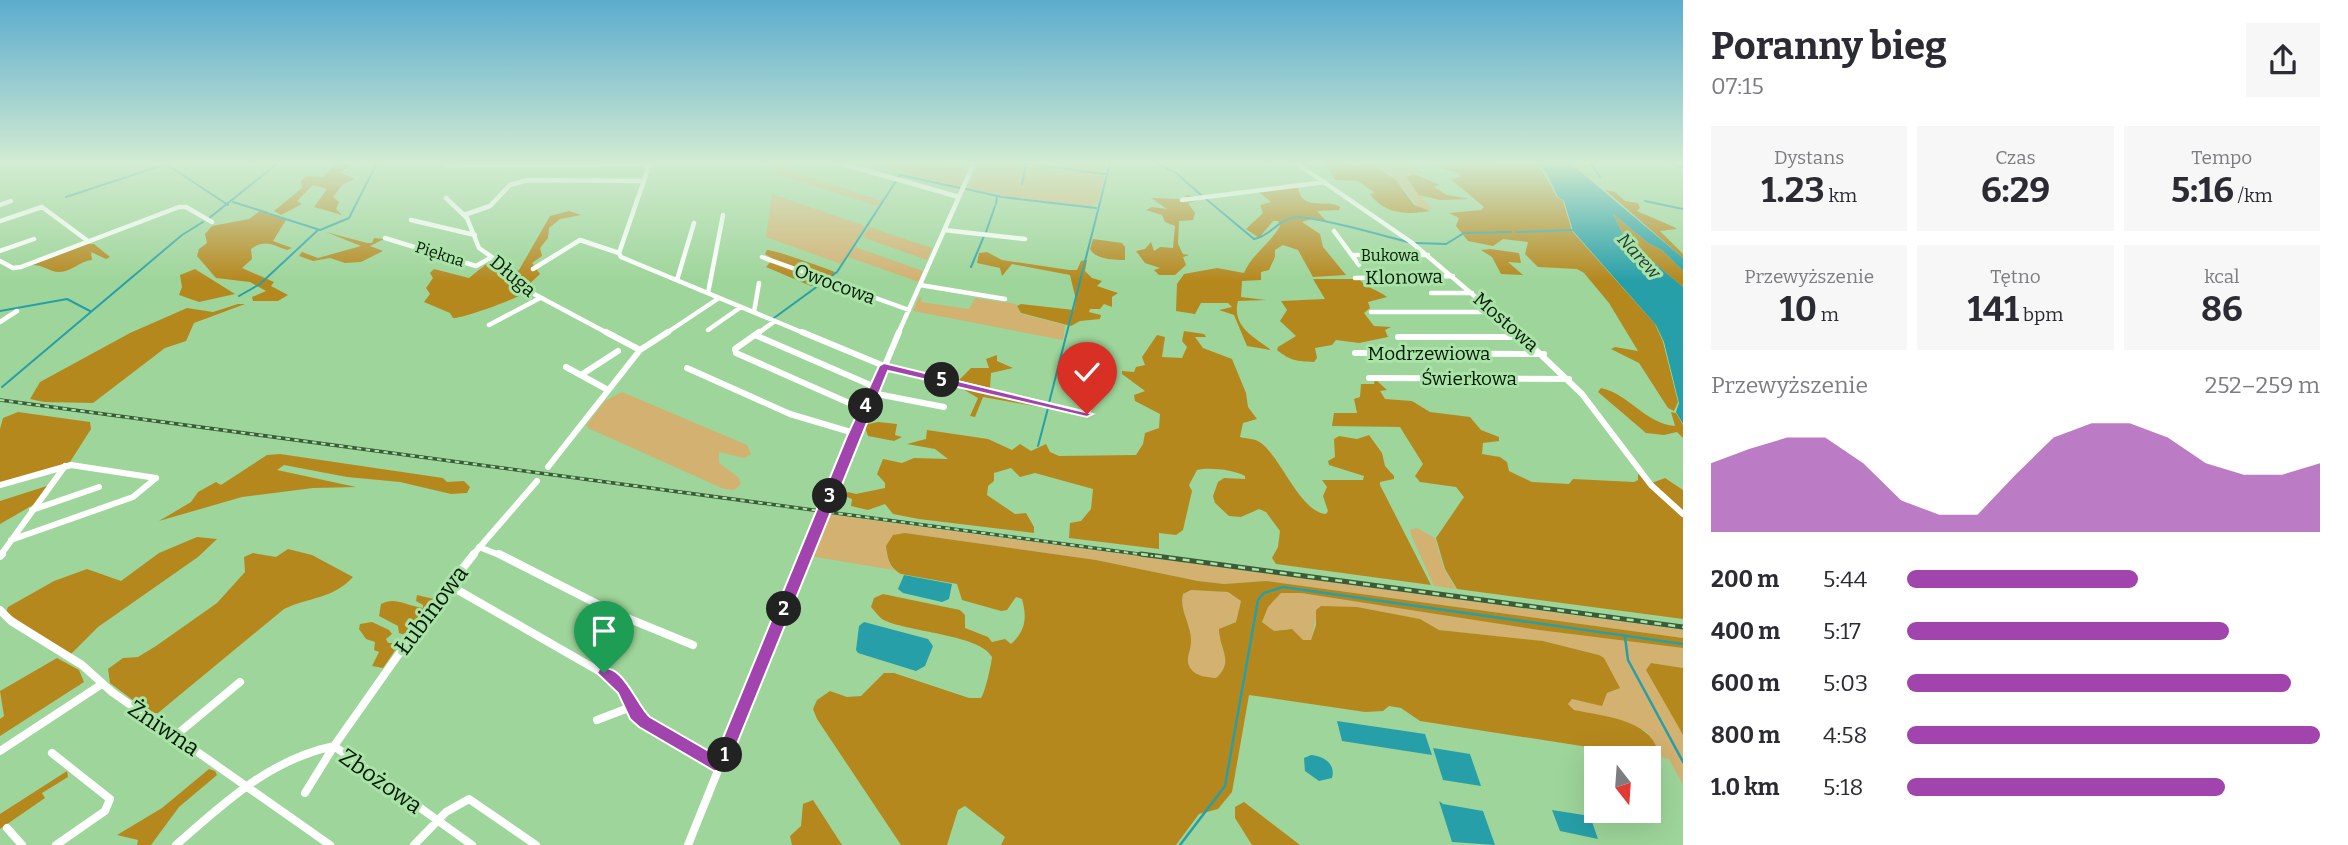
<!DOCTYPE html>
<html lang="pl">
<meta charset="utf-8">
<style>
body{margin:0;font-family:Bitter,serif;background:#f7f7f7;color:#2b2b33;height:100vh;display:flex;flex-direction:column;font-size:26px;white-space:nowrap}
*{box-sizing:border-box;margin:0}
p{font-size:23px;color:#7c7c81}
.icon{flex:none;width:38px;height:38px;fill:none;stroke:currentColor;stroke-width:2;stroke-linecap:round;stroke-linejoin:round}
.map{position:relative;flex:1;overflow:hidden}
.details{display:flex;flex-direction:column;background:#fff;width:665px}
.details>*{flex:none}
.needle{width:46px;rotate:163deg}
.controls{position:absolute;left:1584px;top:746px;display:grid;gap:14px}
.controls a{display:grid;place-items:center;width:77px;height:77px;border-radius:0px;background:#fff;box-shadow:0 7px 28px #0002;font-size:35px}
.pin{position:absolute;display:grid;place-items:center;width:60px;height:60px;color:#fff;margin:-72px -30px;border-radius:50% 50% 50% 0;rotate:-45deg;box-shadow:0 0 7px #0007}
.pin .icon{rotate:45deg}
.km{position:absolute;width:35px;height:35px;margin:-18px;border-radius:50%;background:#222;color:#fff;font-size:19px;line-height:35px;text-align:center}
.round{display:grid;place-items:center;flex:none;width:74px;height:74px;border-radius:0px;background:#f7f7f7}
.headline{display:flex;align-items:center;justify-content:space-between;height:119px;padding:0 28px}
h1{font-size:38px;font-weight:700;line-height:52px}
.metrics{display:grid;grid-template-columns:repeat(3,1fr);gap:10px;height:119px;padding:7px 28px}
.metrics div{display:grid;align-content:center;border-radius:0px;background:#f7f7f7;text-align:center}
.metrics b{font-size:35px;font-weight:700}
.metrics small{font-size:19px;font-weight:400}
.metrics p{font-size:19px}
.chart{height:196px;padding:14px 28px}
.chart p{display:flex;justify-content:space-between}
.chart svg{width:100%;height:126px;margin-top:7px;fill:#a144ad;opacity:.7}
ul{padding:0 28px;list-style:none;font-size:23px}
li{display:grid;grid-template-columns:112px 84px 1fr;align-items:center;height:52px}
li i{height:18px;border-radius:9px;background:#a144ad}
main{display:flex;flex:1;min-height:0}
.map>svg:first-child{display:block}
</style>
<main>
<div class="map">
<svg width="1683" height="845" viewBox="0 0 1683 845">
<rect width="100%" height="100%" fill="#9ed59a"/>
<path fill="#d2b171" d="M867,163H939L968,170L961,185L956,186Z
M979,163L1023,164L1022,184L1027,165H1035L1026,163H1102L1106,168L1096,173L1105,176L1098,200L1090,206L1011,197L969,188Z
M1370,163C1387,163 1412,162 1424,174L1406,178L1433,210L1421,209L1396,180Z
M776,166L882,201L878,206L774,173Z
M772,194L865,226L841,264L766,237Z
M869,227L932,248L927,260L862,237Z
M855,247L923,271L919,282L848,257Z
M919,297L922,298L921,302L969,309L975,298L1016,304L1021,314L1065,325L1063,340L913,311Z
M622,392L747,445L751,454L744,458L719,452V463L738,477L741,484L734,490L724,489L588,428L586,425L605,401Z
M827,514L1683,630V638L1266,581L1224,584L1198,581L1096,560L905,533L889,563L894,570L809,556Z
M1417,528L1435,538L1444,569L1456,589L1434,586L1412,537L1410,530Z
M1191,590L1228,592L1241,601L1236,622L1229,624L1219,636C1228,651 1230,666 1216,678C1208,677 1196,677 1191,669C1184,660 1191,652 1191,642C1192,625 1179,611 1183,594Z
M1281,593H1301L1539,630L1683,648V668L1651,663L1646,670L1683,735V785L1669,759L1652,755L1658,751L1647,732L1628,723L1574,710L1568,704L1572,699L1602,705L1607,693L1616,690L1599,655L1543,641L1439,630L1420,619L1357,607H1334L1316,618L1311,640H1303L1288,629L1274,631L1262,622L1268,607Z"/>
<path fill="#b5881e" fill-rule="evenodd" d="M336,163H355L339,172L355,179L343,184L333,197L339,202L336,209L342,215L314,207L327,189L313,185L297,201L302,204L281,215L274,211L302,188L301,181L306,176L323,177Z
M1324,163H1347L1352,167L1370,163L1396,180L1414,205L1430,211C1407,215 1384,214 1370,194L1375,193L1358,181L1335,180Z
M1423,163L1538,164L1557,197L1563,201L1572,231L1655,324L1663,342L1678,402L1674,411L1668,408L1639,363L1611,349L1615,347L1638,351L1609,303L1584,273L1577,269L1538,267L1525,254L1528,242L1503,239L1493,246L1468,241L1456,226L1459,218L1449,213L1481,210L1484,207L1453,181L1452,179L1461,177L1457,173Z
M1414,174L1440,185L1434,187L1447,195L1469,199L1440,200L1419,195L1406,177Z
M1297,187C1299,189 1299,193 1301,196C1309,209 1330,199 1340,207L1339,210L1317,211L1327,222L1315,218L1302,222L1320,234L1323,247L1346,275L1313,277L1298,250L1283,245L1275,250V257L1269,270L1261,272V280L1242,281L1241,297L1266,300L1238,301C1231,328 1257,338 1271,350L1247,346L1234,315L1219,310L1232,307L1228,303H1201L1195,314L1176,311L1177,284L1184,274L1217,268L1244,273C1252,254 1270,244 1280,226L1278,221H1273L1259,238L1246,229L1263,213L1260,205L1271,202L1259,192Z
M1605,190L1615,192L1625,201L1638,203L1640,208L1637,211L1674,227L1677,229L1660,231L1683,254V258Z
M1187,195L1203,199L1188,203L1195,213L1193,220L1179,221L1178,244L1183,254L1189,255L1183,257L1186,265L1175,275H1159L1154,270L1160,268L1145,263L1136,251L1145,249L1151,242L1154,251L1160,247L1173,248L1175,226L1165,222L1162,215L1146,210L1152,207L1167,209L1151,198L1183,199Z
M260,211L286,220L273,241L292,248L287,250C272,245 265,239 251,249L252,259L242,268L274,282L271,286L288,295L278,301H253L252,297L266,291L250,282L216,278L197,256L199,249L207,243L205,234L212,226L249,219Z
M569,211L581,215L560,219L549,228L548,238L540,248L542,256L532,263L540,274L525,288L512,274L519,270L550,216Z
M1613,214L1648,243L1662,250L1683,271V287L1625,238Z
M326,232L367,243H372L374,238L384,239L370,246L383,251L361,262L345,263L330,258L313,261L299,256L302,252L318,258L361,246Z
M1093,239L1122,243L1125,247V260C1113,260 1095,259 1090,249Z
M88,244H94L110,257L106,259L91,252L92,260C80,261 71,272 59,272C50,272 44,265 32,265Z
M1490,249L1519,253L1521,263L1508,262L1523,275L1501,274L1492,257L1481,250Z
M767,250C775,250 825,268 835,272L830,278L815,276V285L811,286L766,267L773,259L765,254Z
M987,252L1002,260L1069,270H1077L1081,261L1087,260L1085,271L1092,278L1102,281L1097,286L1118,293L1112,297V307L1104,304L1100,309H1090L1089,312L1101,315L1100,319L1080,321L1071,326L1021,313L1017,306L1021,304L1074,310L1076,300L1070,275L1012,264L1002,276L1000,268L977,263L979,253Z
M490,261H494L525,293C515,299 464,318 453,318L450,313L424,302L430,294L426,288L433,278L430,273L434,269L469,278Z
M195,269L235,294L199,302L179,295L182,287L180,275Z
M1313,279H1359C1366,288 1378,290 1387,297L1368,302L1370,308L1364,313L1374,326L1391,327L1385,330L1388,337L1359,343L1336,340L1332,345L1315,348L1317,358L1314,362C1296,361 1291,361 1277,350L1278,347L1296,336L1280,321L1287,310L1281,301L1325,299Z
M238,304H245L194,323L186,341L165,348L93,403L44,402L30,399L40,382L130,333L187,308L213,312Z
M1184,331L1204,334L1206,337H1195L1203,348L1232,359L1246,393L1248,407L1257,419L1243,423L1240,437C1247,439 1255,438 1261,443C1282,459 1300,512 1326,514L1328,511L1323,496L1327,487L1322,480H1363L1364,476L1329,465L1328,461L1335,457L1334,439L1339,436L1357,439L1369,435L1382,453L1385,466L1394,476V479L1380,482V485L1431,585L1276,564L1272,558L1278,547L1280,531L1266,512L1259,509L1241,517L1229,516L1215,503L1213,496L1218,482L1224,478L1245,479V476C1234,470 1210,467 1197,470L1189,485L1192,491L1183,530L1176,535L1159,533V549L1069,538L1070,523L1081,521L1091,509L1093,489L1035,473L1020,477L1011,468L994,473V481L988,486L987,495L1015,514L1026,513L1034,527V533L919,519L893,514L885,504L868,510L851,506L852,499L844,496L848,492L856,494L885,488V483L877,474L883,459L902,463L914,458L948,459L935,449L907,444L926,439L927,430L988,439L1012,450L1020,444L1031,451L1046,444L1050,452L1059,456L1136,455L1143,444L1145,433L1159,428L1160,414L1135,401L1134,395L1145,391L1122,374V371L1134,372L1136,367L1145,365L1142,357L1157,335L1165,337L1162,357L1182,358L1187,347L1182,341Z
M997,355V361L1013,368L991,373L990,388L1046,404L1045,408L983,397L975,417L970,416L978,398L956,385L957,382L971,368H989L986,359Z
M1078,355L1108,360L1112,363L1111,368L1077,375L1068,359Z
M1375,379L1387,390L1380,391L1385,399L1412,401L1430,412L1470,417L1481,430L1499,437V441L1483,443L1482,454L1500,457L1507,462L1509,471L1532,482L1569,484L1573,479L1634,482L1638,480V474L1652,483L1665,478L1683,490V619L1457,589L1445,569L1436,538L1464,497L1456,487L1420,482L1415,476L1423,464L1400,427L1332,426L1334,413H1357L1354,399L1360,397L1361,384H1374Z
M1601,388C1629,394 1646,424 1675,426L1671,412L1676,413L1683,425V438L1677,432L1664,435L1646,433L1598,392Z
M18,412L90,422L91,429L70,462L0,484V429L3,418Z
M878,422L897,424L895,435L902,437L894,441L868,436L864,425Z
M280,454L443,478L447,482L464,481L470,487L467,493L451,494L400,482L347,477L284,465L277,470L356,487L313,488L242,497L159,521L191,502L198,492L216,482L221,485L267,455Z
M50,485L40,501L0,524V501Z
M905,533L1096,560L1198,581L1224,584L1266,581L1683,638V648L1539,630L1301,593H1281L1268,607L1262,622L1274,631L1292,629L1303,640H1311L1316,625V610L1321,606L1357,607L1420,619L1439,630L1543,641L1599,655L1604,658L1620,688L1607,693L1602,706L1572,699L1568,704L1574,710C1602,716 1649,719 1658,751L1652,755L1633,754L1420,721L1401,708L1389,706L1383,711L1365,712L1249,695L1232,792L1218,809L1199,814L1176,845H1001L1005,837L965,806L958,810L947,845H901L817,719L813,709L817,700L830,691L847,697L861,696L884,673H894L969,698H981C985,693 991,666 992,657C980,634 904,632 882,619C878,616 874,610 871,607L874,598L883,594L960,610L965,615V628L988,637L992,642L1005,639L1011,644C1026,631 1027,617 1022,599L1016,597L1007,610L1001,611L962,600L957,584L901,574C889,567 888,559 886,546L893,535ZM1191,590L1228,592L1241,601L1236,622L1219,629C1219,649 1235,661 1216,678C1208,677 1197,677 1191,669C1184,660 1191,652 1191,642C1192,625 1179,611 1183,594Z
M197,537L217,539L198,557L98,627L69,656L6,612L8,607L54,581L87,569L121,581L159,553Z
M288,549L312,555L353,577C333,599 309,597 284,609L158,713H150L110,683L108,669L123,658L138,657L156,646L217,603L245,572L244,557L253,553L276,557Z
M417,595L434,599L405,635L399,633L398,626L379,616L381,604C395,596 407,606 423,608V605L416,601Z
M372,622L389,630L392,634L386,639L388,643H400L383,668L372,666L379,652L374,650L375,642L366,639L359,629L360,624Z
M57,658L79,670L84,682L0,736V719L4,716L0,691Z
M1651,663L1683,668V735L1646,670Z
M209,769L215,771L217,775L179,807L151,845H137L138,840L117,835L162,808Z
M67,771L68,777L42,793L45,798L0,829V814Z
M813,800L842,845H792L790,836L801,826L803,804Z
M1244,802L1300,845H1252L1235,818V807Z"/>
<path fill="#279fa8" d="M1537,163H1570L1683,258V271L1662,250L1648,243L1613,214L1625,238L1683,287V424L1676,412L1679,403L1664,342L1656,325L1573,231L1564,201L1558,197L1546,172Z
M904,575L952,584L949,599L942,602L903,593L898,589Z
M864,622L928,639L933,646L925,666L916,671L858,653L856,650L859,626Z
M1337,721L1425,734L1432,755L1342,741Z
M1433,748L1470,754L1481,786L1443,780Z
M1311,755C1324,756 1336,764 1332,778L1319,781L1305,771L1304,758Z
M1439,801L1443,804L1483,811L1495,845L1452,842Z
M1552,810L1590,816L1598,839L1560,831Z"/>
<g fill="none" stroke-linecap="round" stroke-linejoin="round">
<path stroke="#279fa8" stroke-width="2" d="M1022,163L1105,174
M1157,163L1176,173L1201,195
M1590,163L1600,177
M1670,163L1683,168
M166,164L228,205
M1022,184L1026,165
M966,189L1002,197L1096,208
M66,197L166,164
M1206,199L1254,239C1271,236 1278,219 1296,217C1316,216 1384,236 1408,242
M1645,201L1683,209
M233,202L268,213
M996,204L997,197
M270,214L320,230L349,218L377,163
M208,219L278,163
M986,232L995,206
M1516,232L1573,230
M1416,243L1446,244L1464,233L1511,232
M971,267L984,236
M239,296L260,284L318,230
M0,311L67,299L90,311
M774,318L837,272L900,175L960,188
M1057,372L1100,382
M2,387L182,235L203,222
M1049,403L1110,163
M1038,446L1048,408"/>
<path stroke="#279fa8" stroke-width="2.5" d="M1625,637L1628,660L1683,762
M1180,845L1225,786L1258,600L1264,593L1283,587L1683,644"/>
<path stroke="#fff" stroke-width="4.5" d="M840,163L959,197
M1296,163L1411,242L1519,334
M447,165L650,164
M446,198L467,218L479,248L499,262L521,287L609,334
M1182,200L1325,182
M0,205L11,201
M464,215L490,206L510,185L528,180L643,181
M411,220L475,235
M0,221L42,207L88,241
M944,230L1025,239
M1334,231L1359,265
M385,238L476,266L492,257
M0,251L34,239
M619,253L621,257L806,334
M619,253L650,163
M1352,255H1428
M762,257L909,310
M0,261L13,268L21,267L179,207H186L212,222
M533,269L580,240L619,253
M1355,278L1453,276
M677,280L694,223
M920,285L1005,299
M708,293L723,215
M1431,293H1472
M754,312L759,283
M1371,312H1495
M0,322L17,311
M489,325L540,298
M708,330L741,307
M665,334L719,298
M757,334L775,321
M898,334L974,163"/>
<path stroke="#fff" stroke-width="6" d="M606,332L640,350
M759,332L735,349L736,353L865,410
M802,332L884,366L1087,414L1095,388
M1517,332L1582,394L1651,485L1683,514
M755,335L875,387
M1398,337H1525
M1355,353L1544,354
M566,367L608,390
M687,368L790,414L854,433
M581,375L618,351
M1369,378L1569,379
M872,393L944,407
M548,467L640,350L668,332
M0,485L71,465L156,478
M32,510L99,487
M11,540L133,497L156,478
M479,547L502,556
M0,556L65,466
M472,556L537,481
M805,556L899,332"/>
<path stroke="#fff" stroke-width="8" d="M499,554L615,613L693,645
M0,556L2,554
M449,585L618,682L635,714L644,722L720,766
M0,610L11,621L82,665L112,692L330,845
M597,720L631,707
M175,736L240,682
M0,751L102,684
M52,753L110,799L105,811L56,845
M305,793L334,746L472,845
M7,828L22,845
M176,845C225,802 269,760 334,746L432,607L474,554
M414,845L446,812L469,799L536,845
M688,845L805,554"/>
<defs>
<path id="rail-far1" d="M0,400L1153,556"/>
<path id="rail" d="M1141,554L1683,627"/>
</defs>
<use href="#rail-far1" stroke="#3a5a38" stroke-width="3.5"/>
<use href="#rail" stroke="#3a5a38" stroke-width="5"/>
<use href="#rail-far1" stroke="#aae3a7" stroke-width="2" stroke-dasharray="4.5" stroke-linecap="butt"/>
<use href="#rail" stroke="#aae3a7" stroke-width="2.5" stroke-dasharray="7" stroke-linecap="butt"/>
</g>
<linearGradient id="sky" x2="0" y2="1"><stop stop-color="#5bacce"/><stop offset="0.58" stop-color="#d3ecd2"/><stop offset="1" stop-color="#d3ecd2" stop-opacity="0"/></linearGradient>
<rect width="1683" height="281" fill="url(#sky)"/>
<path fill="#a144ad" stroke="#fff" stroke-width="2" d="M884,363L1093,414L1087,417L888,371L728,766L726,771H714L639,727L630,719L618,693L597,673L599,669C623,661 636,705 650,717L716,755L847,436L879,366Z"/>
<g text-anchor="middle" dominant-baseline="central" stroke-width="6" stroke-linejoin="round" paint-order="stroke">
<g font-size="16" fill="#041804" stroke="#aae3a7">
<text transform="translate(440 254) rotate(18)">Piękna</text>
<text x="1390" y="255">Bukowa</text>
</g>
<g font-size="18" font-style="italic" fill="#1e3739" stroke="#aae3a7">
<text transform="translate(1639 256) rotate(48)">Narew</text>
</g>
<g font-size="19" fill="#041804" stroke="#aae3a7">
<text transform="translate(513 276) rotate(40)">Długa</text>
<text transform="translate(1404 277) rotate(-1)">Klonowa</text>
<text transform="translate(835 284) rotate(20)">Owocowa</text>
<text transform="translate(1506 322) rotate(41)">Mostowa</text>
<text x="1429" y="353">Modrzewiowa</text>
<text x="1469" y="378">Świerkowa</text>
</g>
<g font-size="23" fill="#041804" stroke="#aae3a7">
<text transform="translate(431 610) rotate(-53)">Łubinowa</text>
<text transform="translate(164 728) rotate(34)">Żniwna</text>
<text transform="translate(381 781) rotate(35)">Zbożowa</text>
</g>
</g>
</svg>
<div class="controls">
<a><svg class="needle" viewBox="-14 -14 28 28"><path d="M0-13l5 13h-10z" fill="#e53935"/><path d="M0 13l5-13h-10z" fill="#7c7c81"/></svg></a>
</div>
<div class="pin" style="left:604px;top:673px;background:#1e9e55"><svg class="icon" aria-label="arrive" viewBox="0 0 24 24"><path d="M6 21V4h12l-3 4 3 4H6"/></svg></div>
<div class="pin" style="left:1087px;top:414px;background:#d93025"><svg class="icon" aria-label="check" viewBox="0 0 24 24"><path d="M5 12l5 5 9-10"/></svg></div>
<b class="km" style="left:725px;top:755px">1</b>
<b class="km" style="left:784px;top:609px">2</b>
<b class="km" style="left:830px;top:496px">3</b>
<b class="km" style="left:866px;top:406px">4</b>
<b class="km" style="left:942px;top:380px">5</b>
</div>
<section class="details">
<div class="headline"><div><h1>Poranny bieg</h1><p>07:15</p></div><a class="round"><svg class="icon" aria-label="share" viewBox="0 0 24 24"><path d="M12 15V3M7 8l5-5 5 5M5 13v7h14v-7"/></svg></a></div>
<div class="metrics">
<div><p>Dystans</p><b>1.23<small> km</small></b></div>
<div><p>Czas</p><b>6:29</b></div>
<div><p>Tempo</p><b>5:16<small> /km</small></b></div>
</div>
<div class="metrics">
<div><p>Przewyższenie</p><b>10<small> m</small></b></div>
<div><p>Tętno</p><b>141<small> bpm</small></b></div>
<div><p>kcal</p><b>86</b></div>
</div>
<div class="chart"><p><span>Przewyższenie</span>252–259 m</p>
<svg viewBox="0 0 160 44" preserveAspectRatio="none"><path d="M0 44V20L10 15L20 11L30 11L40 20L50 33L60 38L70 38L80 24L90 11L100 6L110 6L120 11L130 20L140 24L150 24L160 20V44z"/></svg>
</div>
<ul>
<li><b>200 m</b>5:44<i style="width:56%"></i></li>
<li><b>400 m</b>5:17<i style="width:78%"></i></li>
<li><b>600 m</b>5:03<i style="width:93%"></i></li>
<li><b>800 m</b>4:58<i style="width:100%"></i></li>
<li><b>1.0 km</b>5:18<i style="width:77%"></i></li>
</ul>
</section>
</main>
